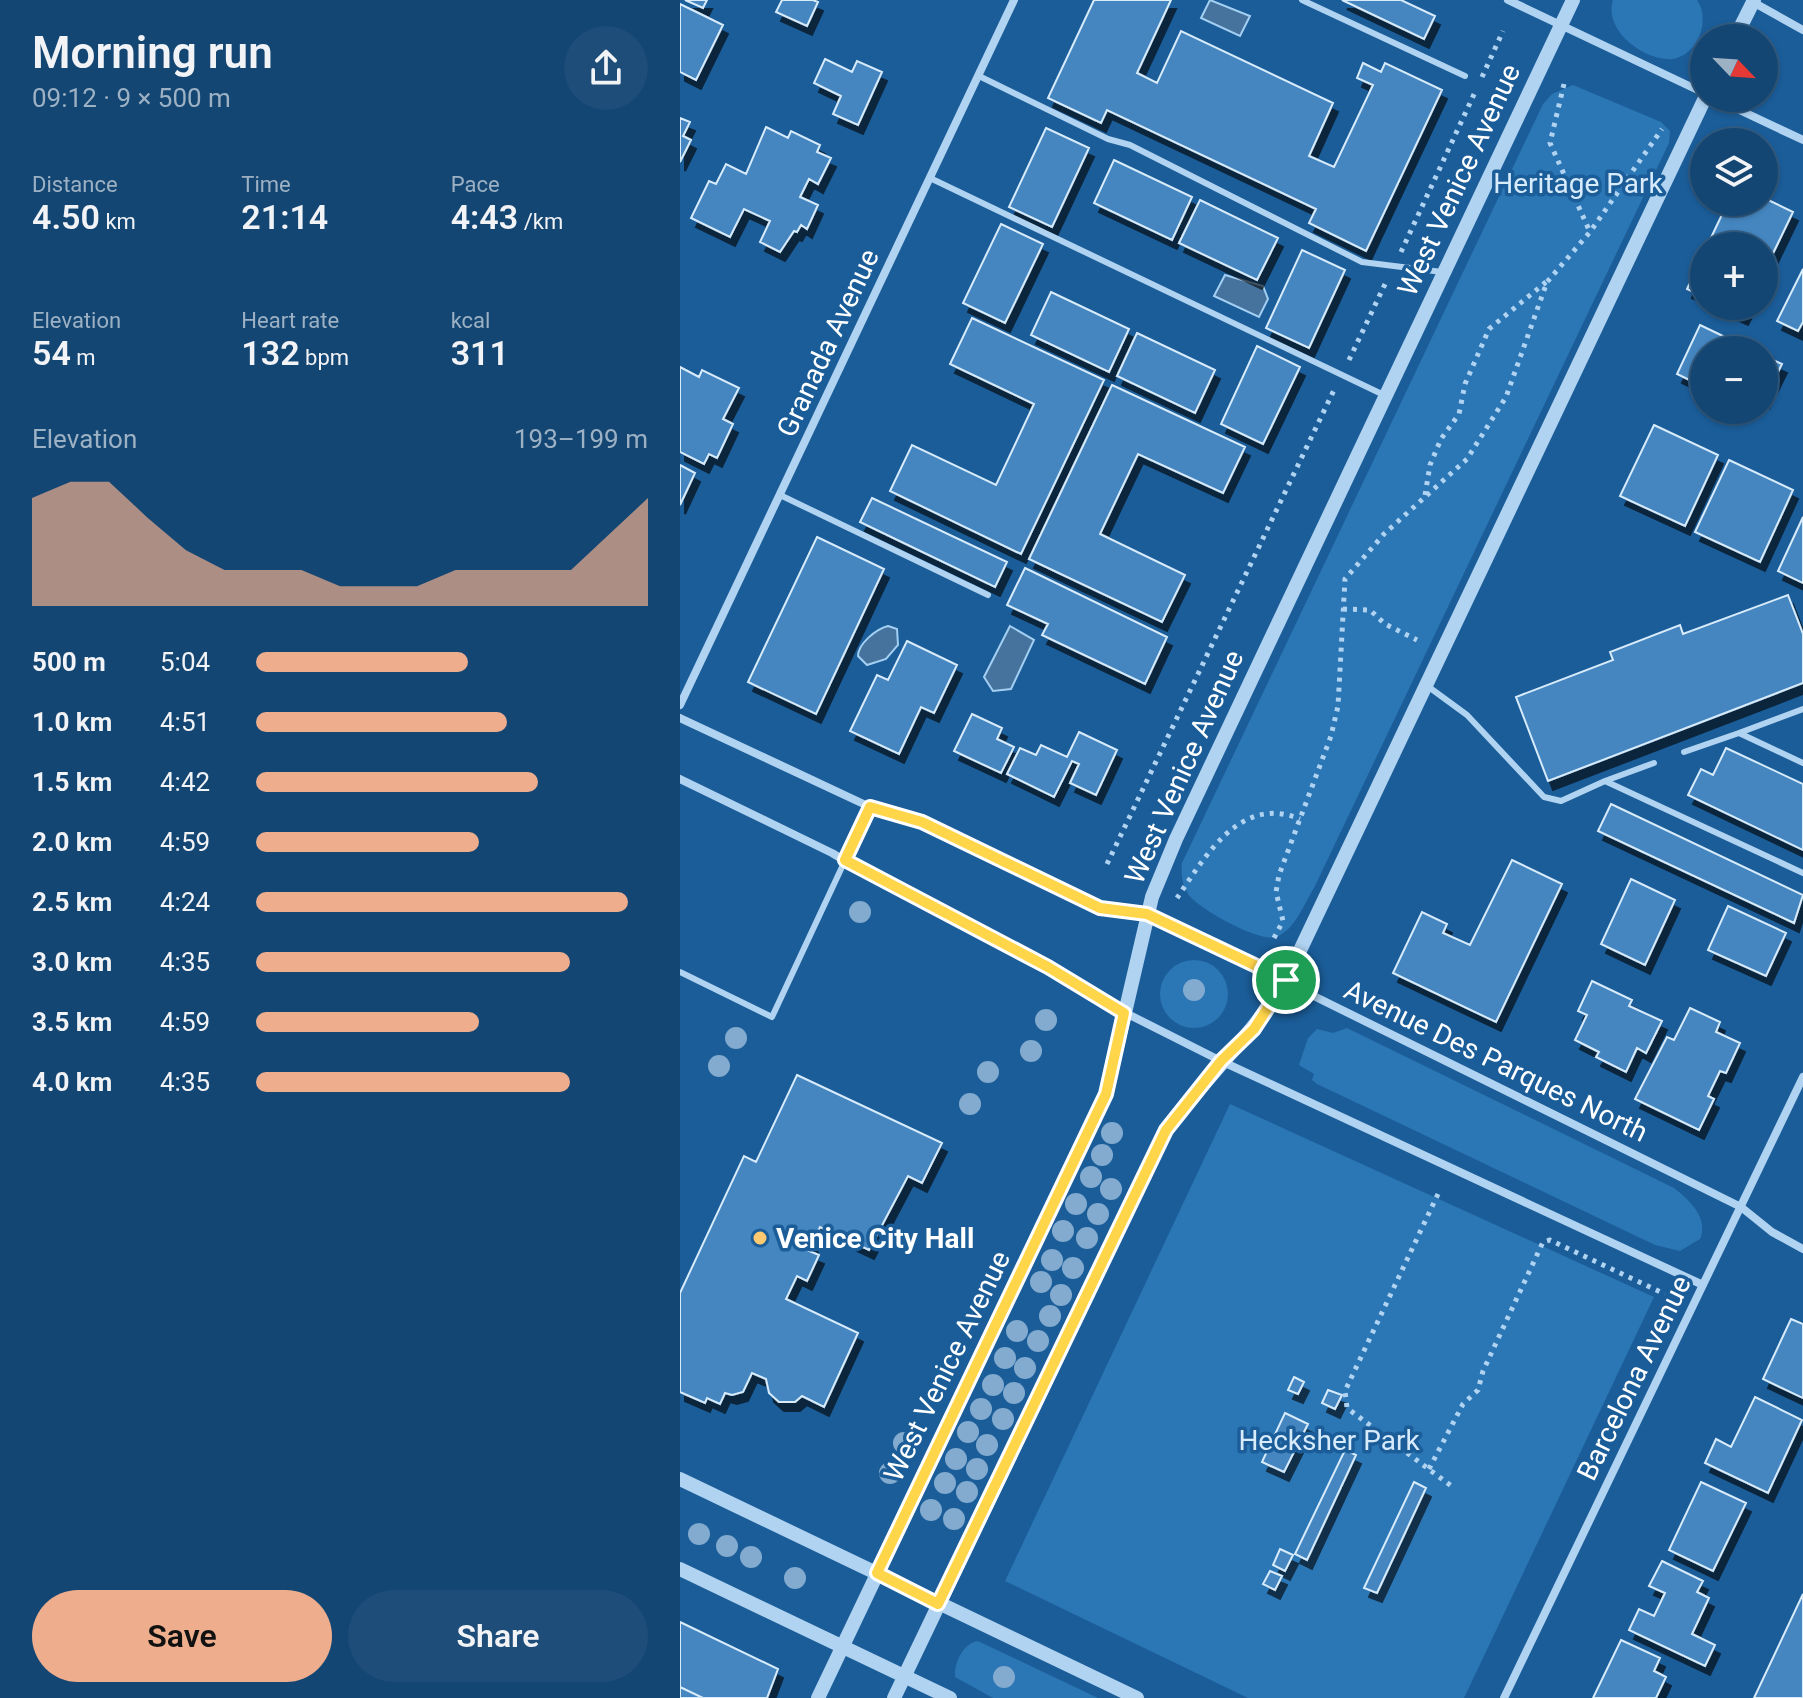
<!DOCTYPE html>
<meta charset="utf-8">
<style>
body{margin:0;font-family:Roboto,sans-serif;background:#1d4d78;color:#f1f3f6;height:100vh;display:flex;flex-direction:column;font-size:30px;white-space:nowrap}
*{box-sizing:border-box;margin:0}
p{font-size:26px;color:#9db1c4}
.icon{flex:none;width:44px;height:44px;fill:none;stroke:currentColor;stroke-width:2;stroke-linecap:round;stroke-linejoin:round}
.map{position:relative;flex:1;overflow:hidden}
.drawer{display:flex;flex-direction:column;background:#144673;width:680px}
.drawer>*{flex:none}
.needle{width:52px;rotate:115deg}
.buttons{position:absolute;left:1010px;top:24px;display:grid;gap:16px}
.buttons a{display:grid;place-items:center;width:88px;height:88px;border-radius:50%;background:#144673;box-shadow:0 2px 6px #0004,0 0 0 2px #335e85;font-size:40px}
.pin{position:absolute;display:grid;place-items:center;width:68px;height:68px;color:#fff;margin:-34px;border:4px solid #fff;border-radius:50%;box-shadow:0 2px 8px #0007}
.round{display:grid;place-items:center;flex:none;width:84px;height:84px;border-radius:42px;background:#1d4d78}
.headline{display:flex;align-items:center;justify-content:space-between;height:136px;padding:0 32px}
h1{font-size:44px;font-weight:600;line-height:60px}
.metrics{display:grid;grid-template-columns:repeat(3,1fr);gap:12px;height:136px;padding:8px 32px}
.metrics div{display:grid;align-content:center}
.metrics b{font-size:34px;font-weight:600}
.metrics small{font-size:22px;font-weight:400}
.metrics p{font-size:22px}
.chart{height:224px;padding:16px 32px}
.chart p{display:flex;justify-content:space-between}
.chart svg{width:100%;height:144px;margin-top:8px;fill:#eead8d;opacity:.7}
.button{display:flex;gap:16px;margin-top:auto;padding:16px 32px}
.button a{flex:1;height:92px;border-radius:48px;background:#eead8d;color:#111;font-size:32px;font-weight:600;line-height:92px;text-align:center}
.button a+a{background:#1d4d78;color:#f1f3f6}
ul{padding:0 32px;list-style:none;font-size:26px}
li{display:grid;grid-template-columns:128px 96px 1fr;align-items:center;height:60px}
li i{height:20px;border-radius:10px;background:#eead8d}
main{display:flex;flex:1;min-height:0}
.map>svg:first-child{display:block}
</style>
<main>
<section class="drawer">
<div class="headline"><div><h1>Morning run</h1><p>09:12 · 9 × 500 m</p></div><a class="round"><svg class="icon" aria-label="share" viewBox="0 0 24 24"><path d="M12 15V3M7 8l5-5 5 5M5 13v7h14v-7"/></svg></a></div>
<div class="metrics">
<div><p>Distance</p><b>4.50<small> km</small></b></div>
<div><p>Time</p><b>21:14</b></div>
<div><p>Pace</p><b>4:43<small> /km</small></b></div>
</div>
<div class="metrics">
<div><p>Elevation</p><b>54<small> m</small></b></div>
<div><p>Heart rate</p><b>132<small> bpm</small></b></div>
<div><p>kcal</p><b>311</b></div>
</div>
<div class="chart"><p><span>Elevation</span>193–199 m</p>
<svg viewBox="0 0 160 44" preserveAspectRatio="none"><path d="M0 44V11L10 6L20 6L30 17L40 27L50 33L60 33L70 33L80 38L90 38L100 38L110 33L120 33L130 33L140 33L150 22L160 11V44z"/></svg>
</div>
<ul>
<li><b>500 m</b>5:04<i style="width:54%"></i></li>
<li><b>1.0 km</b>4:51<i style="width:64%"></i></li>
<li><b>1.5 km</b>4:42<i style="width:72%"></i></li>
<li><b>2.0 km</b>4:59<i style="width:57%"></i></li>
<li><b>2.5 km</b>4:24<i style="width:95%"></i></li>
<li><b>3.0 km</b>4:35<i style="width:80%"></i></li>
<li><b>3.5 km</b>4:59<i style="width:57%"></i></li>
<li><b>4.0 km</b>4:35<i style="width:80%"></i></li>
</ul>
<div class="button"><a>Save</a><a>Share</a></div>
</section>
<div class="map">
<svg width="1123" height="1698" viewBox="0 0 1123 1698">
<defs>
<filter id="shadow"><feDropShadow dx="5" dy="9" stdDeviation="0" flood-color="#0009"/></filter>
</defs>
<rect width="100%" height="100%" fill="#1b5d99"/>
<path fill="#2b76b5" d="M933,0H1017C1030,18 1020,51 997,58C973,66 922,34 933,0Z
M893,85L981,122L990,131L989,143L634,888C624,904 615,930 596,937C580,943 517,908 508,894C502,884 501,875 502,863L863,104L872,94Z
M480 994a34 34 0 1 1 68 0a34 34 0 1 1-68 0Z
M667,1028L994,1188C1010,1200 1029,1219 1020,1239L1000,1251L975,1245L637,1084L632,1080L634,1074L619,1065L628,1038L637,1029L653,1033Z
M550,1104L974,1297L784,1698H568L325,1581Z
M297,1641L300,1642L418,1698H313L275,1677C274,1663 283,1644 297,1641Z"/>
<path fill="#45739d" stroke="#a3cff2" stroke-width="2" d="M530,0L570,16L560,36L521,18Z
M545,275L583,286L588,299L579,317L534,296Z
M208,626L217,629L218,645L206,659L187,665L178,656C178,644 196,629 208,626Z
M330,626L354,640L331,689L313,691L304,677Z"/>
<path fill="#4486c0" stroke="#d7ebfb" stroke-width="2" filter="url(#shadow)" d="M5,0H27L23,8Z
M102,0H133L138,2L127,26L96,12Z
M414,0H491L457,73L477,83L501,31L653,103L629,156L654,167L693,85L677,78L683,63L701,72L705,63L762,90L686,251L629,223L636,209L427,110L421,123L368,98Z
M662,0H721L755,16L744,39Z
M0,4L43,25L16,80L0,72Z
M145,59L172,72L177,61L202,72L178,125L153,114L161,96L134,83Z
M0,118L10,122L3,136L11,140L0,162Z
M86,127L108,138L111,131L140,145L137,152L151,158L138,184L129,179L120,197L138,205L127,229L121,225L117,232L114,231L100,252L80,242L90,221L64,209L50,237L11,218L29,181L36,184L46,164L66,174Z
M366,128L409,148L372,227L329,207Z
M434,160L512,197L492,240L414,203Z
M1084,198L1113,212L1084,272V246H1027L1048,202H1084Z
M520,200L598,238L577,280L499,243Z
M321,224L363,244L325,323L283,303Z
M622,250L665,270L629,348L586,328Z
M1024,253V297L1007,289Z
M1123,269V322L1118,331L1097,321Z
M371,292L449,329L429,372L351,335Z
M1042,306H1068L1063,316Z
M292,318L424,380L341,554L210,491L232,445L316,485L354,404L270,364Z
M1020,325L1072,350H1024V387L997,374Z
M457,333L535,370L515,413L437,376Z
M577,346L620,367L583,444L541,424Z
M1084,356L1102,364L1084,400Z
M0,367L19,377L22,370L59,388L43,419L53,424L37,458L29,454L24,464L0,452Z
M432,385L565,447L543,493L458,454L420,534L505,575L482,622L349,559Z
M974,425L1038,455L1005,526L940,496Z
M1049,460L1113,490L1080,562L1015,532Z
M0,465L15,473L0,505Z
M192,498L327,562L315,587L180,522Z
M1123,517V583L1098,571Z
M137,537L204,569L136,714L68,682Z
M345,568L487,637L465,684L362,635L368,624L327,605Z
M1108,595L1123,634V683L868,781L836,697L933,660L930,652L1000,625L1003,634Z
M227,641L277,665L254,713L241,707L219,754L170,731L197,675L208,680Z
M292,714L322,728L317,739L334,747L321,773L274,751Z
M399,732L437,750L416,795L390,783L399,764L392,761L374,797L327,774L340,748L356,755L361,745L387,757Z
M1046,748L1123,784V850L1008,795L1021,769L1033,775Z
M931,804L1123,895L1114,923L918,831Z
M832,860L882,884L816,1022L713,973L742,912L767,924L763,933L790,945Z
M951,879L995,900L965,965L921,944Z
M1048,906L1106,933L1086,976L1028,950Z
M912,981L952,1000L949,1006L982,1021L966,1053L957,1048L946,1072L916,1057L919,1052L895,1040L907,1015L898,1011Z
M1010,1008L1040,1022L1036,1032L1060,1043L1046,1073L1040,1071L1028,1096L1034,1099L1019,1130L955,1099L987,1037L994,1040Z
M117,1075L262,1143L242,1183L228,1176L189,1250L140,1227L129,1251L139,1255L127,1281L117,1276L106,1299L178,1333L144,1407L122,1396L115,1402H99L89,1393L86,1379L72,1373L63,1392L52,1395L45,1393L40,1404L27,1398L25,1403L0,1392V1293L64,1156L76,1162Z
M1111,1319L1123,1324V1398L1083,1379Z
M614,1377L624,1382L618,1394L608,1390Z
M648,1390L662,1395L655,1409L642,1403Z
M1075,1397L1122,1420L1088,1493L1025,1463L1036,1439L1051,1447Z
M605,1413L628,1424L604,1472L582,1462Z
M665,1450L676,1455L627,1560L615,1554Z
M734,1482L746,1488L697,1593L684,1588Z
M1021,1482L1066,1503L1033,1571L989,1550Z
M600,1549L613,1555L605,1571L593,1565Z
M982,1561L1023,1581L1017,1592L1029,1598L1012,1634L1035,1645L1025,1666L949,1630L959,1609L974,1616L985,1593L969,1586Z
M590,1571L602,1576L595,1590L583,1584Z
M1123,1594V1698H1074Z
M0,1622L98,1669L87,1698H23L0,1687Z
M941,1640L980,1658L974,1671L986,1677L976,1698H913Z
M0,1687L23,1698H0Z"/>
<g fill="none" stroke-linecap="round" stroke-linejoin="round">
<path stroke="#b0d3f1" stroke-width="5" stroke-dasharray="4 6" stroke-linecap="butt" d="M802,77L823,31
M884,84L870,143L910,232
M721,252L796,90
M669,360L706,282
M745,495L750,465L761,439L779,414L785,384L809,329L866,282
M663,609L690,610L705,624L737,640
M427,864L654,390
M497,898C525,857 560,794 620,819
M594,938L603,921L596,892L599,875L651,736L658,706L665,579L704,534L787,459L826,397L867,282L910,232L982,129
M758,1194L665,1391L667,1408L774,1488
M749,1469L783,1404L798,1390L803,1371L863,1242L870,1240L985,1294"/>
<path stroke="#b0d3f1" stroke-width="6" d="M622,0L785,76
M299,76L428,139L450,145L682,262L762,272
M250,178L706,396
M100,495L308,595
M746,685L787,715L864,797L881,801L925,781L1123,873
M1059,733L1123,709
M1004,752L1059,733L1123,763
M925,781L974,763
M0,972L92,1017L190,807"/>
<path stroke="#b0d3f1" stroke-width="8" d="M828,0L1024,93
M1071,1L1123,30
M1034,98L1123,140
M0,705L334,0
M0,718L190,807L242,822L420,908L467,914L492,926L1061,1207L1092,1232L1123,1249
M0,779L152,853L202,883L368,967L410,995L541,1061L1023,1285
M824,1698L1123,1077"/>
<path stroke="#b0d3f1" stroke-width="14" d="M1055,38L1074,0
M0,1479L457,1698
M0,1569L270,1698
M138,1698L426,1094L472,897L496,839L893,0
M214,1698L486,1130C525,1078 573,1035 606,980L1025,98"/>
</g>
<g fill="#82abcf">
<circle cx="180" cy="912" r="11"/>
<circle cx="514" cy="990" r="11"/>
<circle cx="366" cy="1020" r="11"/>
<circle cx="56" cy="1038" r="11"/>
<circle cx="351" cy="1051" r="11"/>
<circle cx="39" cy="1066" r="11"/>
<circle cx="308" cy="1072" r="11"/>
<circle cx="290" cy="1104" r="11"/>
<circle cx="432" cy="1133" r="11"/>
<circle cx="422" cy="1155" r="11"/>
<circle cx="411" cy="1177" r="11"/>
<circle cx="431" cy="1189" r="11"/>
<circle cx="396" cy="1204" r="11"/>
<circle cx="418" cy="1214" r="11"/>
<circle cx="383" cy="1231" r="11"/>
<circle cx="407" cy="1238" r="11"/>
<circle cx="372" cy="1260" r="11"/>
<circle cx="393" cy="1268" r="11"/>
<circle cx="361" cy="1282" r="11"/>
<circle cx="381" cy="1295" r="11"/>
<circle cx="370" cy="1316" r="11"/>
<circle cx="337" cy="1331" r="11"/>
<circle cx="358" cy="1341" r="11"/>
<circle cx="325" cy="1358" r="11"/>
<circle cx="345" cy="1368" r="11"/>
<circle cx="313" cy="1385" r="11"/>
<circle cx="334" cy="1393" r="11"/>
<circle cx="301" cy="1409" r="11"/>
<circle cx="323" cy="1419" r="11"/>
<circle cx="288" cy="1432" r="11"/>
<circle cx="224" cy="1443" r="11"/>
<circle cx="307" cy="1445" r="11"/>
<circle cx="276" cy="1459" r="11"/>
<circle cx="297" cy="1469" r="11"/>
<circle cx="210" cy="1473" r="11"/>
<circle cx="265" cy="1483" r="11"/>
<circle cx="287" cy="1492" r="11"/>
<circle cx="251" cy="1510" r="11"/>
<circle cx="274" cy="1519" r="11"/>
<circle cx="19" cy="1534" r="11"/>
<circle cx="47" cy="1546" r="11"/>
<circle cx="71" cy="1557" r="11"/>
<circle cx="115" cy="1578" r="11"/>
<circle cx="324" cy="1677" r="11"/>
</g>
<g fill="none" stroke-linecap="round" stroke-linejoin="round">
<defs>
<path id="route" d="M190,807L242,822L420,908L467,914L606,980L574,1029L541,1061L486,1130L258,1604L197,1573L426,1094L444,1013L368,967L165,860Z"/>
</defs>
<use href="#route" stroke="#fff" stroke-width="16"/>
<use href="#route" stroke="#ffd54a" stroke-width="10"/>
</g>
<circle fill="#ffc970" stroke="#1b5d99" stroke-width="3" cx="80" cy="1238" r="8"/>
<g text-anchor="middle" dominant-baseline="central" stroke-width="7" stroke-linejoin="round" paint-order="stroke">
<g font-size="28" fill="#fff" stroke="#1b5d99">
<text transform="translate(779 180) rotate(-65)">West Venice Avenue</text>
<text transform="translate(148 343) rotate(-65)">Granada Avenue</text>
<text transform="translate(504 767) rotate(-66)">West Venice Avenue</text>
<text transform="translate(816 1061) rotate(26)">Avenue Des Parques North</text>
<text transform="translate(267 1366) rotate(-64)">West Venice Avenue</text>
<text transform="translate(954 1378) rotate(-64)">Barcelona Avenue</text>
</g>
<g font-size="28" fill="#d7ebfb" stroke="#1b5d99">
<text x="898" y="183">Heritage Park</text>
<text x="649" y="1440">Hecksher Park</text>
</g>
<g font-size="28" font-weight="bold" fill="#fff" stroke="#1b5d99" text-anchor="start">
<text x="96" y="1238">Venice City Hall</text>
</g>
</g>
</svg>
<div class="buttons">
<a><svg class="needle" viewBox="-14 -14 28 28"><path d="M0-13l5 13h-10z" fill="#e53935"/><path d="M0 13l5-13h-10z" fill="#9db1c4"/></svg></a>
<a><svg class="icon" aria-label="layers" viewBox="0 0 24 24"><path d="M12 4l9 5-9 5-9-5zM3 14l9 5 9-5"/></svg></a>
<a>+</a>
<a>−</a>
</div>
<div class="pin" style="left:606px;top:980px;background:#1e9e55"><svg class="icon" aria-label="arrive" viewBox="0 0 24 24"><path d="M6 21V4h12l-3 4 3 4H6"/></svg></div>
</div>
</main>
